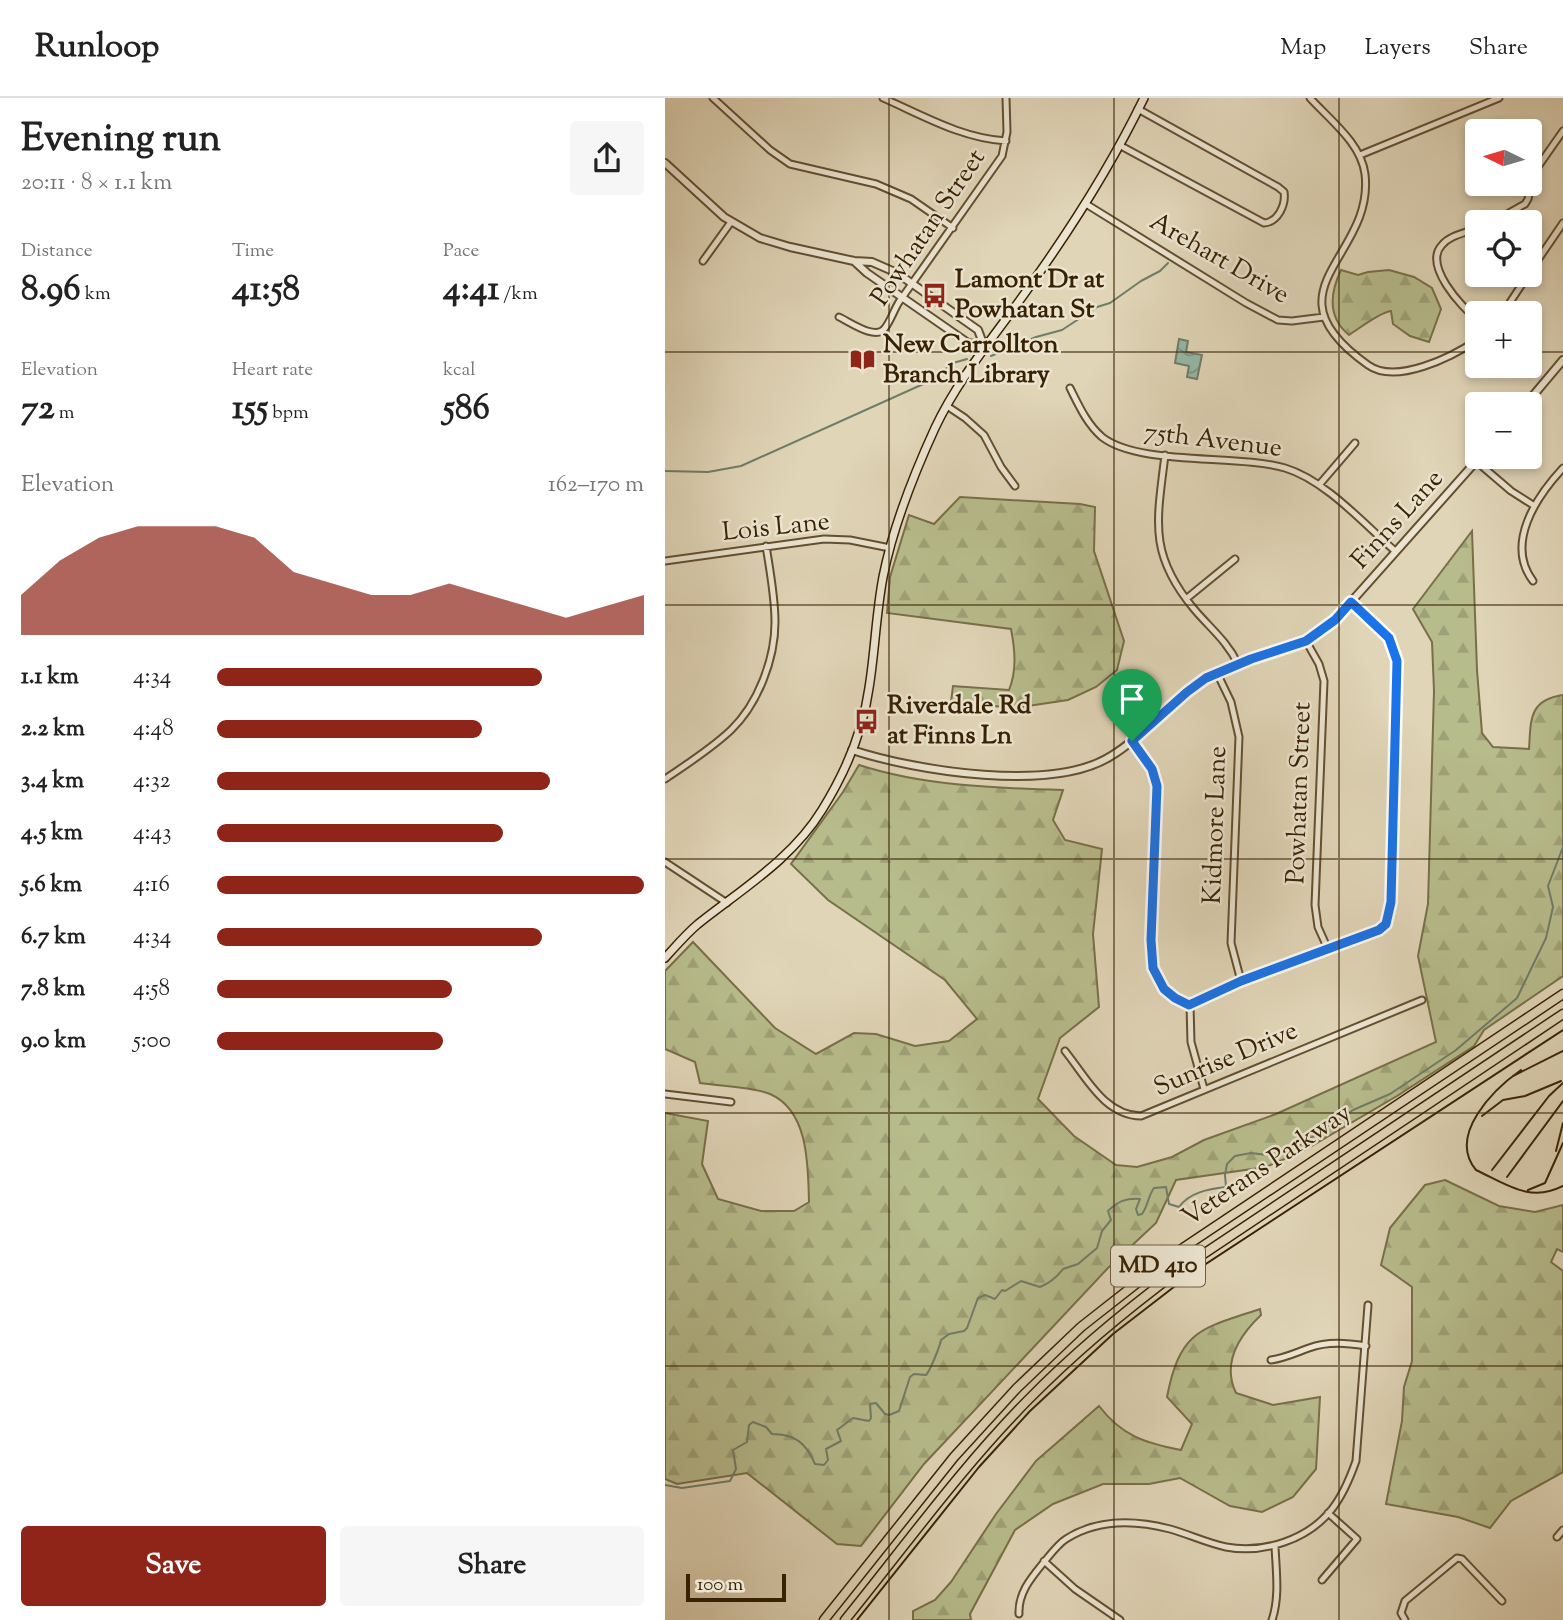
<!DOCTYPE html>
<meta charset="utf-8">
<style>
body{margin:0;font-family:"Sorts Mill Goudy",serif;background:#f6f6f6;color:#222;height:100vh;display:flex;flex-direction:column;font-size:26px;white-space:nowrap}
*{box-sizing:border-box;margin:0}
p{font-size:23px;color:#767676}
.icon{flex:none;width:38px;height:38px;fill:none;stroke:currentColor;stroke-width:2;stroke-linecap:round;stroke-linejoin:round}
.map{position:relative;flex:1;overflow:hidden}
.sheet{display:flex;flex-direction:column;background:#fff;width:665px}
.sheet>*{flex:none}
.needle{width:46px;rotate:275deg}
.tools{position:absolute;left:800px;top:21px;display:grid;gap:14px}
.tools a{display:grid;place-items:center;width:77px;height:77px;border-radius:7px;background:#fff;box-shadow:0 4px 10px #0003;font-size:35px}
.scale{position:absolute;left:21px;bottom:18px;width:100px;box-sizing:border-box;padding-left:7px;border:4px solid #382204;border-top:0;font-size:19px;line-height:24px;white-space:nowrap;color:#382204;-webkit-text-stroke:5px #ebe4d0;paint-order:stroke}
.pin{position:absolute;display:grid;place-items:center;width:60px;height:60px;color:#fff;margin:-72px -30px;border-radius:50% 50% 50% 0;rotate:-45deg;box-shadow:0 0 7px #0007}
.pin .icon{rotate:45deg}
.round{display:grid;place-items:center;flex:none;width:74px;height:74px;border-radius:7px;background:#f6f6f6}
.summary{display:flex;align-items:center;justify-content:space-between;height:119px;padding:0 21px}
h1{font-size:38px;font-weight:800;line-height:52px}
.figures{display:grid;grid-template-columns:repeat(3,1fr);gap:10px;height:119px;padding:7px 21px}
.figures div{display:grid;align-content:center}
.figures b{font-size:35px;font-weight:800}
.figures small{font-size:19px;font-weight:400}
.figures p{font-size:19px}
.chart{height:196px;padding:14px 21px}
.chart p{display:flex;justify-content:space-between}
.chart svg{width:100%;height:126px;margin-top:7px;fill:#8f2418;opacity:.7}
.primary-button{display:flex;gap:14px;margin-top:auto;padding:14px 21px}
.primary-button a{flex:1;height:80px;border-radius:7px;background:#8f2418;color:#fff;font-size:28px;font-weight:800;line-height:80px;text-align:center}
.primary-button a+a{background:#f6f6f6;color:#222}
ul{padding:0 21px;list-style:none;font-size:23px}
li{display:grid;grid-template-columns:112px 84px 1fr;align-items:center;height:52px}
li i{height:18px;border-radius:9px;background:#8f2418}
header{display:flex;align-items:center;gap:42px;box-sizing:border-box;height:98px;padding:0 35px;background:#fff;border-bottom:2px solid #e0e0e0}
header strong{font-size:33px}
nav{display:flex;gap:38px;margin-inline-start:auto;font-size:24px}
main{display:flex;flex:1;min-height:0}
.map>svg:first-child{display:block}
</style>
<header>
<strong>Runloop</strong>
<nav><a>Map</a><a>Layers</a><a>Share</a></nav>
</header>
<main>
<section class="sheet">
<div class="summary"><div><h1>Evening run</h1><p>20:11 · 8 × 1.1 km</p></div><a class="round"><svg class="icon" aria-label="share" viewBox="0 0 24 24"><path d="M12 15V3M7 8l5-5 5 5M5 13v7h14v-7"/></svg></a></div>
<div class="figures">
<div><p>Distance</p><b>8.96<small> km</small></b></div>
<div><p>Time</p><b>41:58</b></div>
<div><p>Pace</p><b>4:41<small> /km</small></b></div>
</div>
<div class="figures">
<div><p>Elevation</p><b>72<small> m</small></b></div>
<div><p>Heart rate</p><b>155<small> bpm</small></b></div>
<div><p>kcal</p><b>586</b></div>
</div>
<div class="chart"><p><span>Elevation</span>162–170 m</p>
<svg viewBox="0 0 160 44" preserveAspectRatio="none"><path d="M0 44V30L10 18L20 10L30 6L40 6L50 6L60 10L70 22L80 26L90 30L100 30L110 26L120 30L130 34L140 38L150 34L160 30V44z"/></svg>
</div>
<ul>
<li><b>1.1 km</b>4:34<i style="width:76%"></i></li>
<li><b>2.2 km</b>4:48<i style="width:62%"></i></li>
<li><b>3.4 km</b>4:32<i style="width:78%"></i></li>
<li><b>4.5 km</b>4:43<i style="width:67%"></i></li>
<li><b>5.6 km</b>4:16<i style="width:100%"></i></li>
<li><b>6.7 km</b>4:34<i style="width:76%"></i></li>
<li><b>7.8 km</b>4:58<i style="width:55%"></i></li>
<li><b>9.0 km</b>5:00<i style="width:53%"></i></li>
</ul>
<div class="primary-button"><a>Save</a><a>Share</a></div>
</section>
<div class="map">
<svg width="898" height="1522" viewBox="0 0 898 1522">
<defs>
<pattern id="forest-firs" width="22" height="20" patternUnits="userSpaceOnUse" patternTransform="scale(1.75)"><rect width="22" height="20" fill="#b7bc8c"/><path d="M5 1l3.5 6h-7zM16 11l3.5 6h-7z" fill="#9ea177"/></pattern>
<pattern id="water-waves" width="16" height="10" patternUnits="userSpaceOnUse" patternTransform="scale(1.75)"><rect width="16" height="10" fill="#94b9aa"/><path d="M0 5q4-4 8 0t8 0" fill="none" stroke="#7a9688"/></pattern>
</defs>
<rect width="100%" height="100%" fill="#e0d5b7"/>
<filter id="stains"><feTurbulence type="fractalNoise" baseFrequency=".00286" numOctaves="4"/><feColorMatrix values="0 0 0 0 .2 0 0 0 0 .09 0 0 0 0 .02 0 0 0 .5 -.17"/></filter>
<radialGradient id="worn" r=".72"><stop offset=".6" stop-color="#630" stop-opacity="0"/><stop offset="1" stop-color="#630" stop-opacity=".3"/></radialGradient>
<path fill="url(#forest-firs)" stroke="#786f48" stroke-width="2" d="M676,172L693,177L703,174L724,172L749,179L767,190L776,211L764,244L745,238L728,226L726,213C715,214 695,230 684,237C662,219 665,195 676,172Z
M295,399L415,406L430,409L429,453L459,543L452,572L431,589L403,602L350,610L286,604L288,588L344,592C352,572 350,552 346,531L222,515L225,479L244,417L269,426Z
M807,433L812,572L817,635L828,649L864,651C866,623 863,602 898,597V878L819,932L809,948L732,998L638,1053L601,1069L511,1082L491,1125L443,1170L259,1366L196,1448L172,1446L82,1375L12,1386L0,1381V1015L43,1023L37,1066L53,1101L96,1113H129L144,1104C143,1068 144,1013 105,996C89,989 53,988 35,985L30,964L0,951V873L28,844L110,930L151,956L189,935L211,936L250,948L284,943L312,921L280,882L163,802L126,766L178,694L194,667C259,688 329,690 398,692L388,722L400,742L437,751L428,836L434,909L395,940L373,1001L409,1038L451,1067L472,1069L507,1059L539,1042L611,1016L771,944L753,858L763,806L769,593L767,544L748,511Z
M780,1082L834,1108L870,1114L898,1107V1154L892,1151L886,1164L898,1173V1374L846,1403L825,1430L793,1419L721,1406L737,1323L739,1289L747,1263V1189L716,1167L725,1130L760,1087Z
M595,1211L596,1217C575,1237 556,1264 571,1295L608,1307L655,1299L651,1371L628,1399L597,1414L565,1408L515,1380L484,1386H438L388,1406L350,1432L305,1516L306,1522H248V1513L270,1502L286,1484L331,1416L371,1363L434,1308C457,1338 480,1345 516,1352L527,1326L502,1299C515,1232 535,1231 595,1211Z"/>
<path fill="url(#water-waves)" stroke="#6f7d68" stroke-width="2" d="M514,241L523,243L521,254L537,257L532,281L522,279L524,268L510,265Z"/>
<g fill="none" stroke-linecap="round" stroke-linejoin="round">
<path stroke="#6f7d68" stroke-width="2" d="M326,258L371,239L397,232L432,209L445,205L476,183L495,173L503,165
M0,373L43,374L76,368L265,283L288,265L302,261
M0,1387L17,1390L65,1383L71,1371L68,1352L82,1344L84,1327L88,1324L101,1329L107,1336C130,1336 141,1345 150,1366L159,1367L163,1362L161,1351L176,1343L172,1332L188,1320L204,1323L206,1320L205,1306L211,1305L220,1316L224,1317L234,1313L245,1279L249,1276L261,1277C265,1273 275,1248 276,1242L284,1236L299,1233L302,1230L313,1200L320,1197L330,1201L337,1192L340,1193L356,1183L375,1189C385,1185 392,1179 398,1171L413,1166L432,1150L437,1133L446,1122L443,1113C453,1103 461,1100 475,1101L471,1111L473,1117L477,1116C483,1108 483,1098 489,1090L501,1089L504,1106L514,1109C525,1094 544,1091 561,1089L560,1077L562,1066L570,1058L586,1055L610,1058L629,1051L688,1012L725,996L791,952L852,900L881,840L888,809L883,788L898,749"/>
<defs>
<path id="minor" d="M48,0L105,52L125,66L211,86L246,101L288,130
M218,0C259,18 296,40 341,43
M645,0C665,22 696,45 700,76C710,160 596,191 703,267C731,287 787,259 812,242
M456,48L599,125C613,124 621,107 619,94L613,89L473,11
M695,57L834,0
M421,106L581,205L613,222L627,223L659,219
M828,124L860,106L863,101L870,73L898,33
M812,130C801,135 785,137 777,147C758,167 796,209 812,221
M38,163L66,124
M864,175L898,125
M838,215L863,177
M174,219C185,224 211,243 220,230C226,222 229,212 234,204L337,58L342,34L341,0
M405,290C414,308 422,326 437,339C474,368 572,356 620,370C660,382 698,425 730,453
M282,308L300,320L319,337L336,369L350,388
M500,357C492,423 483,456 529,511C545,530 562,543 573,566
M811,363L846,393L868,407
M654,387L690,345
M0,463L159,441L185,442L225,450
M868,483C840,446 871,399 898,370
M521,501L570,461
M641,543L654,566L659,583L650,807L653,829L662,849
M552,575L566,604L574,639L566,845L576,883
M467,643L487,671L492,688L486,842L488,870L500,891L510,900L525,907
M0,681C22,666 46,651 66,632C93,606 110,561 110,524C110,499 105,473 101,448
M0,764L62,805
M525,907L576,883L714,832C724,826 725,815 726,804L732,563L724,540L686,504
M525,907L526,944L539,991
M400,953C421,979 439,1017 476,1018L757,902
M0,996L66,1004
M606,1262C620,1260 630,1255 644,1250C663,1243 682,1245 701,1248
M892,1439L898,1432
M379,1463L410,1491L455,1522
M657,1482L692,1441L663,1415
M354,1516C353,1495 366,1480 379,1464C385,1457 393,1446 401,1441C432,1421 470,1422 505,1431C523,1436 542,1445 561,1449C598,1456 643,1442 667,1411C678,1397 685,1380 691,1363L703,1207
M607,1522C615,1499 611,1472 610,1448
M740,1522L736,1515L740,1503L792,1460L797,1461L837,1503"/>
<path id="tertiary" d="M0,65L59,119L95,140L125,149L189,163L207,164L232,175L313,232L319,248
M189,163L202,175L303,245L319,248
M861,306L898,262
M187,652C251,673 388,695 446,658C481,637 505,602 541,581C571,563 607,557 639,543C650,539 660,529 670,522L815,359"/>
<path id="secondary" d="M0,860C11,848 21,836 33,826C77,791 127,761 157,712C180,675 198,633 204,590C210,553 211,516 218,479C228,428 248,378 270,330C295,277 334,233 367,185C409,126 447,66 479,0"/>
<path id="primary" d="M159,1522L289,1359L352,1290L416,1229L509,1156L898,896
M180,1522C240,1448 296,1370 363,1302C410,1254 462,1211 516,1171L898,916"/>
</defs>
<use href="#minor" stroke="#624f31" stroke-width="9"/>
<use href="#tertiary" stroke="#624f31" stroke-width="10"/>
<use href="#secondary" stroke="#382204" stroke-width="10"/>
<use href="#primary" stroke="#382204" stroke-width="11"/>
<use href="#minor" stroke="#ebe4d0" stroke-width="5"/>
<use href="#tertiary" stroke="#ebe4d0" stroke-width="6"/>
<use href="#secondary" stroke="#ebe4d0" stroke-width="7"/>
<use href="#primary" stroke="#e0d5b7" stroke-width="8"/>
<path stroke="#382204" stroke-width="2" d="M856,972C829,991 782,1037 811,1072C841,1086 865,1105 898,1088
M848,978L898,953
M817,1018L838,1002L860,998L896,983
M891,1053L898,1025
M827,1072L884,998L898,985
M842,1079L898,1003
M863,1092L880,1085L898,1045
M192,1522L314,1369L365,1313L448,1236L527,1175L898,932"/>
</g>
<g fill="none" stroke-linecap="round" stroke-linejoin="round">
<defs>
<path id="route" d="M686,504L724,540L732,563L726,804L721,826L714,832L576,883L524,907L510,900L499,891L488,870L486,842L492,688L487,671L467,643L522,594L541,580L586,561L641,543L670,522Z"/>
</defs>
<use href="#route" stroke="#fff" stroke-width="14"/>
<use href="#route" stroke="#1a73e8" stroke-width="9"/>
</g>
<path fill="none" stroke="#382204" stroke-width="2" stroke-opacity="0.55" d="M224,0V1522M449,0V1522M674,0V1522M0,254H812M864,254H898M0,507H898M0,761H898M0,1015H898M0,1268H898"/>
<defs>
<symbol id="bus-bare" viewBox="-9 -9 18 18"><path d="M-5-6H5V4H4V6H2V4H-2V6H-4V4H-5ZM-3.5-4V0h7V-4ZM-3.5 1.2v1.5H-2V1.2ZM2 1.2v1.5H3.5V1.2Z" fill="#8f2418" stroke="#ebe4d0" stroke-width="2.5" paint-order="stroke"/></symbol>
<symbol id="library-bare" viewBox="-9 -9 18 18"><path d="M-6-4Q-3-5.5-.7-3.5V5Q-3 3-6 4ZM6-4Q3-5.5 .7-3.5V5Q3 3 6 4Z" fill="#8f2418" stroke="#ebe4d0" stroke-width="2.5" paint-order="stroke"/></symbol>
</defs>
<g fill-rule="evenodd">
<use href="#bus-bare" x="252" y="180" width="35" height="35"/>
<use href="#library-bare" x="180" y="244" width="35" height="35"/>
<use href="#bus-bare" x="184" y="606" width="35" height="35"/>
</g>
<g text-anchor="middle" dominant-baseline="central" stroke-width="5" stroke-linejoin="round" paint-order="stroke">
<rect fill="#ebe4d0" stroke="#6e5c41" stroke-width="2" x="446" y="1147.5" width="94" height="41" rx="5"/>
<g font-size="24" font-weight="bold" fill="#382204">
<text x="493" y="1168">MD 410</text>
</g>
<g font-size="26" fill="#382204" stroke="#ebe4d0">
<text transform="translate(264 130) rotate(-56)">Powhatan Street</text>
<text transform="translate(554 161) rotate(30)">Arehart Drive</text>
<text transform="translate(548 343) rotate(7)">75th Avenue</text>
<text transform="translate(733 422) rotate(-48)">Finns Lane</text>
<text transform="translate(111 430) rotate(-6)">Lois Lane</text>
<text transform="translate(635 695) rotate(-88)">Powhatan Street</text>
<text transform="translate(551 727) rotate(-88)">Kidmore Lane</text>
<text transform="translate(561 962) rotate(-23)">Sunrise Drive</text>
<text transform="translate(602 1068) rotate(-34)">Veterans Parkway</text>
</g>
<g font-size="26" font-weight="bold" fill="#382204" stroke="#ebe4d0" text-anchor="start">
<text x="290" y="182">Lamont Dr at<tspan x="290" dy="30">Powhatan St</tspan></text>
<text x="218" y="247">New Carrollton<tspan x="218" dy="30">Branch Library</tspan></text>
<text x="222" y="608">Riverdale Rd<tspan x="222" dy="30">at Finns Ln</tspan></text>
</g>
</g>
<rect width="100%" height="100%" filter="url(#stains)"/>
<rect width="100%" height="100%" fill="url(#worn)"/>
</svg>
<div class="tools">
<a><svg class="needle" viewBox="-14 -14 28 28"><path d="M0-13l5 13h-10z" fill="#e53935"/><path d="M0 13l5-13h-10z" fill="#767676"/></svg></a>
<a><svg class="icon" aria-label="locate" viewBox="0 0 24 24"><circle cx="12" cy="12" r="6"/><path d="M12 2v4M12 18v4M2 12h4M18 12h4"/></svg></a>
<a>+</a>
<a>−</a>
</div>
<div class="scale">100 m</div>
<div class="pin" style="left:467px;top:643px;background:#1e9e55"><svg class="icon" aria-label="arrive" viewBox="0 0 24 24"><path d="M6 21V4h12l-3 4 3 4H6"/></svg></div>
</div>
</main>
